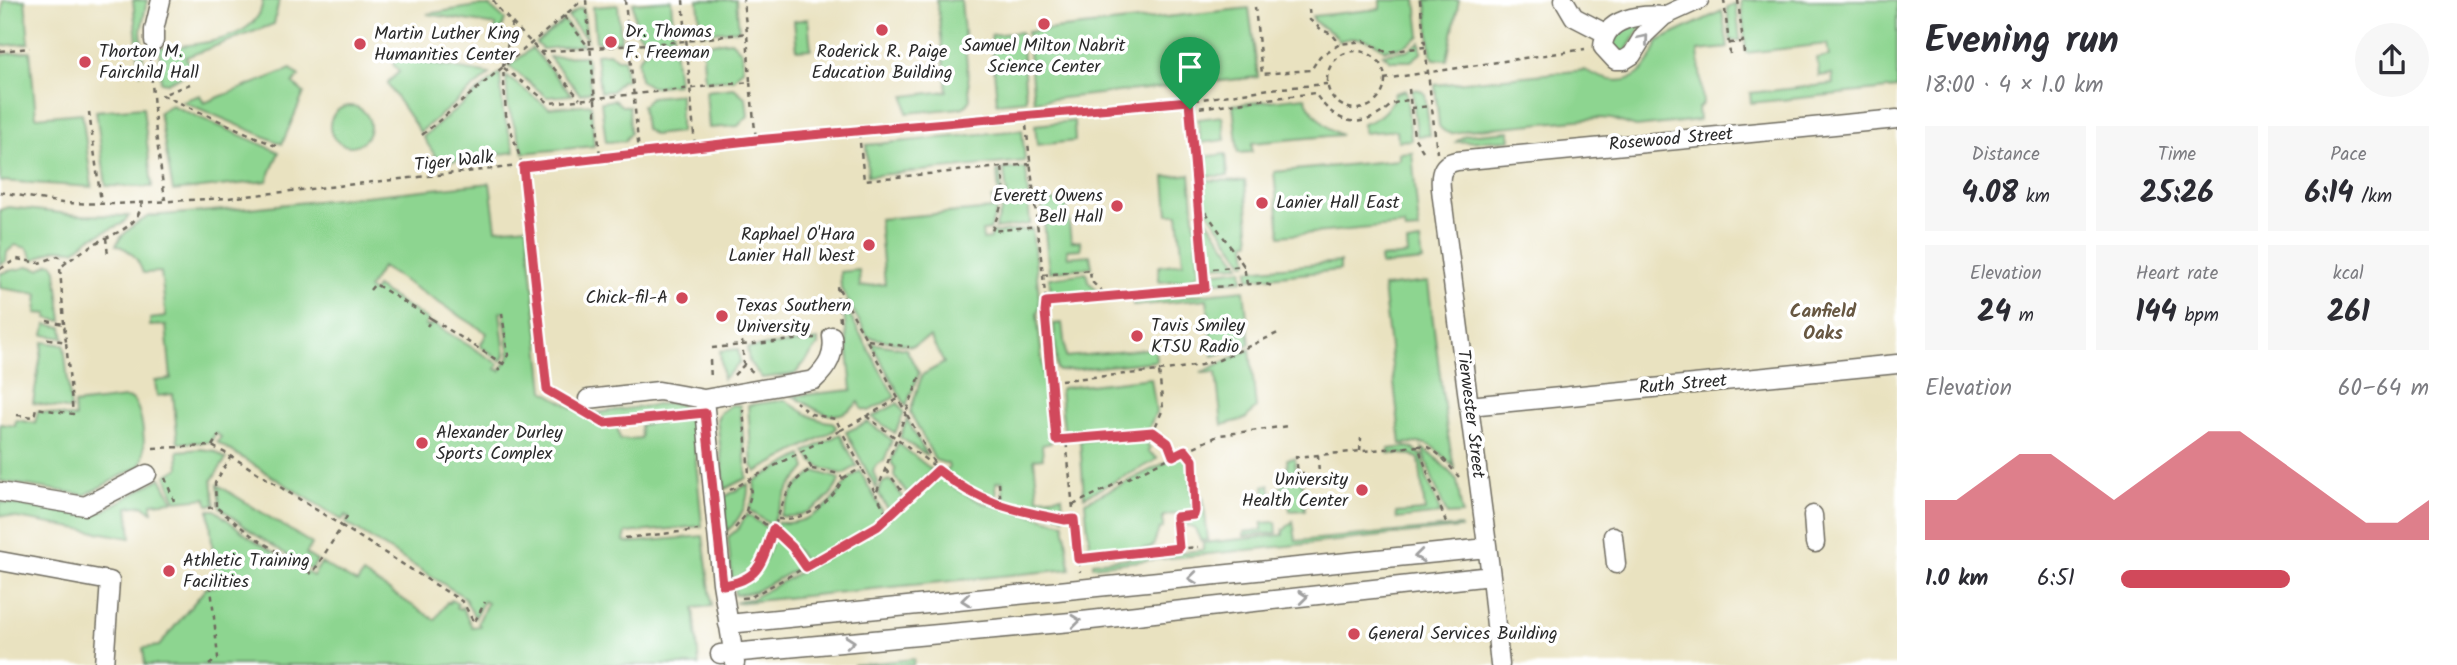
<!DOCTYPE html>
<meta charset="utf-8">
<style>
body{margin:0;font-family:Kalam,sans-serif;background:#f7f7f7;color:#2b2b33;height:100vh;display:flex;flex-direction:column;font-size:26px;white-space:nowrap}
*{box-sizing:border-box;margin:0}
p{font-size:23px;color:#7c7c81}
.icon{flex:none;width:38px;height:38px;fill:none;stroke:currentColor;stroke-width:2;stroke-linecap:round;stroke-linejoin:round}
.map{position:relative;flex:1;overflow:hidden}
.drawer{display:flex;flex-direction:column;background:#fff;width:560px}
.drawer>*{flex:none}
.pin{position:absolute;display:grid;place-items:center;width:60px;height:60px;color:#fff;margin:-72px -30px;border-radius:50% 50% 50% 0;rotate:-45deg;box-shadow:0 0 7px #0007}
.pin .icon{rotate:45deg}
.round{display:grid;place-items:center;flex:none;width:74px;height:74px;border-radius:37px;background:#f7f7f7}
.head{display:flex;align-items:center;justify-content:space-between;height:119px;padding:0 28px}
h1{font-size:38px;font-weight:700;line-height:52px}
.metrics{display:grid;grid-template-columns:repeat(3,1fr);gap:10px;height:119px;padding:7px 28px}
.metrics div{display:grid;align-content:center;border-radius:0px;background:#f7f7f7;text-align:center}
.metrics b{font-size:30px;font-weight:700}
.metrics small{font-size:19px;font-weight:400}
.metrics p{font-size:19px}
.chart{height:196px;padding:14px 28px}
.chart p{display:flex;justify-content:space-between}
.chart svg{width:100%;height:126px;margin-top:7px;fill:#d1495b;opacity:.7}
ul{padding:0 28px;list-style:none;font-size:23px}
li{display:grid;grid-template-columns:112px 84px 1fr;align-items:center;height:52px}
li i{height:18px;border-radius:9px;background:#d1495b}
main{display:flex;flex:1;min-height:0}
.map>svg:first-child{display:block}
</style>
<main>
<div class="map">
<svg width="1897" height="665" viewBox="0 0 1897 665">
<rect width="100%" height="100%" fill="#fff"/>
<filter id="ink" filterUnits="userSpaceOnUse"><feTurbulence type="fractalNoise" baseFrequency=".0143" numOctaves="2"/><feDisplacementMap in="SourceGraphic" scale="14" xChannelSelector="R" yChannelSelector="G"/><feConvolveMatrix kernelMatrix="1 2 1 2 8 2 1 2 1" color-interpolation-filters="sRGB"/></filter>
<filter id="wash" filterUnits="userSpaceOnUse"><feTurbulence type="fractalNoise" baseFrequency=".00686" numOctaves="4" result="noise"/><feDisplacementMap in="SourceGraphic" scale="28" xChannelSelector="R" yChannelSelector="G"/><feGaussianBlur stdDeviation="1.57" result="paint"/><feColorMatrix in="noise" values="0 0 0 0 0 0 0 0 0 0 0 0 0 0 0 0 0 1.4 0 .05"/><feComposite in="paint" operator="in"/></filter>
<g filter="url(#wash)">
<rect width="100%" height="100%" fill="#e9e2c0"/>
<path fill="#8dd590" stroke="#5c805e" stroke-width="2" fill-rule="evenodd" d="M3,0H25L29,43L0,46Z
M133,0H147L141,31L144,72L140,73Z
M263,0H279L274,24L186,57L190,66L184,69L186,74L167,83L161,82L159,48C188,45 241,43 258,16C261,12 262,5 263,0Z
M671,0L674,36L645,39L636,31L633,3Z
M698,0H736L739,30L701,33Z
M937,0H961L970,99L967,105L961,108L907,113L905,96L947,91Z
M1380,0H1416L1420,36L1404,46L1385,50C1372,38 1356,35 1339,41C1333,28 1318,30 1312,16L1380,9Z
M1426,0H1459L1447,60L1434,59L1431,54Z
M1744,0H1897V88L1751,103L1750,93L1833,84L1832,74L1819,76L1817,58L1829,56L1827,44L1746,53L1741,1Z
M1736,4L1740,40L1731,41L1727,8Z
M618,5L621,41L596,42L593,7Z
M477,6H489L505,20L499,35L494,34L496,25L427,14Z
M583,8V9L587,40L568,17L578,9Z
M1249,8L1258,77L1034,101L1027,32Z
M1722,11L1728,48L1698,51L1703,104L1698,108L1699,120L1636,127L1612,119L1599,118L1467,130C1456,133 1447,137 1439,126L1435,85L1585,70C1622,91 1646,81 1658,41Z
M808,19L811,49L797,50L794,21Z
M1645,20L1625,52L1615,53L1610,39L1613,33Z
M564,21L583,45L542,49L536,43Z
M1021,32L1026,100L997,103L991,35Z
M731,41L742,52L743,69L734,79L705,81L702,44Z
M1420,42L1421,53L1411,61H1391L1383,54L1408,50Z
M674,46L678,84L651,87L640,80L638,60L646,49Z
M532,48L572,95L547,97L509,66Z
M30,51L36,117L82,113L92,187L0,181V55Z
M609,53L617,59H624L626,80L621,81L612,91L600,92L596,54Z
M586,56L591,91L580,94L549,57Z
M396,58L490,74L420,132L388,85V82L399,72L393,64Z
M291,69L299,76L293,84L304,93L282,144L182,101L200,95L204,103Z
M500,73L503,112L515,152L440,163L423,137Z
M506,76L549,108L591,104L594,146L524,153L508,107Z
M734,88L746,98L748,116L738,126L709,128L706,91Z
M1412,89L1420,90L1425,94L1430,135L1417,136Z
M1406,90L1411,140L1398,141L1397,130L1364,133L1363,124C1379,119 1390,110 1395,93Z
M680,94V132L653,135L645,129L642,106L651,97Z
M1305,97C1310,112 1327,129 1341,135L1252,143V152L1238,153L1233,105Z
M614,100L622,106H629L630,133L625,141L606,142L601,102Z
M171,105L279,152L267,181L173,191L159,112Z
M330 126a20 20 0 1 1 40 0a20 20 0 1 1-40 0Z
M143,107L152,187L106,186L96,111Z
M1222,116L1225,140L1201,143L1198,119Z
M1074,121L1075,141L1037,145L1035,125Z
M1022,130L1025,161L868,176L866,145Z
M1509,131L1510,140L1456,142L1465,135Z
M1412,152L1419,230L1405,231L1404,225L1280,236L1274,172L1399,160V153Z
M1226,154L1228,176H1205L1202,157Z
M1026,168L1030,224L995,229L1007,195L1004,169Z
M1000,170L1002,194L990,230L982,231L983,240L991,239V233L1032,229L1040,306L1037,314L1051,443L1042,445L1043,458L1034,459L1038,498L1062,496L1064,517L1004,502L1002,481L996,482L997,501L967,488L944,471L949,468L948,464L935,460L910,412L922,375L944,363L930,337L912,346L868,337L841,289L840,272L859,270L860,287L885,284L879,219L993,209L992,198L999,197L997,171Z
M1190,174L1199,273L1190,280L1159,282V266L1183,263L1178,214H1168L1165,177Z
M1202,180L1245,181L1250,242H1246L1248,262L1244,263L1205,207Z
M490,183L496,229L527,226L544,391L603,426L617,425L620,440L641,438L640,425L692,418L702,526L626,533L624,541L627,543L703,536L712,606L694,608L699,665H145L143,648L159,646L206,588L216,586L209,510H215L249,537L313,576L321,563L357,583L363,574L435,620L447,602L449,603L451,600L458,604L456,607L460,609L462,607L472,627L480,626L478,623L487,603L483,601L475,618L464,597L346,523L349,518L346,515L342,520L217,442L221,437L216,433L210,442L178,443L173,394L157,396L155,381L171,379L166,325L150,326V319L166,317L161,272L143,273C138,259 132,250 116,245L121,237L134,225L150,216L249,208ZM382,267L487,333L480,346L502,361L505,355L500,312L504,311L510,356L500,371L496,369L499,364L432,323L429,327L425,325L428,320L376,287L373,292L368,289Z
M1066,199L1071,241H1080L1081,249L1067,250L1068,257L1090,255L1092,267L1049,272L1042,202Z
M8,207L78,215L129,216L122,224L90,238L75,250L56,249L34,260L27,248L15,245L7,252L6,261L0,265V210Z
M1202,213L1240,265L1207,266Z
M1420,241L1423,261L1381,265L1380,258L1408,255L1407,243Z
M1340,262V270L1249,279L1248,270Z
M49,263L53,264L56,270L62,321L47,318L48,314L36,313L38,294L0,288V274C10,269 19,271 28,266L40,269Z
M1242,269L1243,280L1216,282L1208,273Z
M1087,273L1089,282L1099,293L1052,298L1049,278Z
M1428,282L1447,430L1454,467C1432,446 1433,440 1401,444L1383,287Z
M1244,290L1250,344L1213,356L1207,299L1133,306V301Z
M843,303L895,397L869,411L862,409L859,402C833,428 817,409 793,396L852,390Z
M1062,323L1066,357L1155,348L1156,361L1059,371L1057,369L1054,324Z
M46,324L62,327L64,338L44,335Z
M818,340V346L795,374L762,378L749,362L747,348Z
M43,342L64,345L71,410L33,403Z
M871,343L906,349L919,373L906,406Z
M738,349L740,363L723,379L720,351Z
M1250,349L1256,408L1245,419L1222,425L1216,372L1201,373Z
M1151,378L1156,412L1148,430L1065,437L1060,392L1062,388Z
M125,398L132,399C143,410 148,453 140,466L85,495L0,481V424L15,426L16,420L35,423L38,411L75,418L74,404Z
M785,400C800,410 814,421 832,422L836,427L835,430L756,472L752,465L748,405Z
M670,403L678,404L687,411L607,421L596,413Z
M898,403L904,413L895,433L872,417Z
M731,405H740L747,478L725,489L717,419L720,413Z
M907,419L927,456L900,437Z
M868,422L892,440L884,461C877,463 875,465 873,472L878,481L876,488L846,432Z
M840,434L857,466L843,474C826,470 814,467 805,452Z
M1151,434L1149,436L1152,439L1147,445L1150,448L1148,451L1157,458L1153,462L1084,497L1080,441Z
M898,443L932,470L908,494L894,476L895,468L891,462Z
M1407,447L1413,448L1422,456L1427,478L1441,514L1397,519L1396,513L1425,511L1419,459L1412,455L1388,453L1389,449Z
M1422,448L1437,459L1457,480L1462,514L1447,515L1434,483Z
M201,449L214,451L226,459L212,480L215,505H208L206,498L176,501L166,476L179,468L178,451Z
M1183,454L1190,459L1193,511L1163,516V528L1159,529L1153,546L1150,548L1097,553L1090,551L1085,502Z
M802,455L806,468L789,488L771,525L749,510L755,494L754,481Z
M1295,458L1296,475H1301L1305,510L1290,511L1289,501L1266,503L1264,486L1270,485L1271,493L1282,492L1281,484L1286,483L1285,473H1288L1287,459Z
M815,471L840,479C831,501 804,520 780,516L795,488Z
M860,471L881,509L882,517L876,524L806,563L798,552L775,530L778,522C800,527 824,511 837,495C847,483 846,479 860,471Z
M937,474L961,492L983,503L1064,523L1070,569L735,603L740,600L751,599L877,529Z
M161,478L173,501L152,503V512L143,505L128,507L131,538L0,515V502L85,516L105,510Z
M890,480L904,498L889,512L878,492L883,482Z
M748,484C749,502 741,519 727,531L724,497Z
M218,485L312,544L306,554L317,561L311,570L253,533L220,507Z
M1203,497L1208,540L1201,541L1195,529L1187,525L1186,518L1196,516L1197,498Z
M747,514L770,530C761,552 758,573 732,580L728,537L738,529Z
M1293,521L1296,541L1460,526L1461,528L1093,566V562L1203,550V543L1283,535V531Z
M1276,522L1277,533L1244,536V532L1262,530V523Z
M774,534L787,546L802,566L754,592L735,595L734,587C759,579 768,558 774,534Z
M914,659L913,665H853Z"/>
</g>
<g filter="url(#ink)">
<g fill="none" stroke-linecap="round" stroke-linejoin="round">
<defs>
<path id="minor" d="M1564,0L1574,17L1605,33
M1664,16C1640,14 1604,18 1603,47L1615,60H1624L1632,55L1644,35L1664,16L1699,0
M154,41V30L161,0
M588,399L659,391L704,399L814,380C828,367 835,355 832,336
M704,399L722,583L735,663
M1469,406L1897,364
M0,492L85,506L147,474
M1813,515L1815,543
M1613,536L1616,564
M0,561L110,581L104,665
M728,624L1487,548
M720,654L1082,621L1491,576
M1500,665L1491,576L1442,198C1440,182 1437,164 1457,161L1897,119"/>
</defs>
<use href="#minor" stroke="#6e6b5f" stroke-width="21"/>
<path stroke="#6e6b5f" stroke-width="2.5" stroke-dasharray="5 5" stroke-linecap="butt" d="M493,0L499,9L540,52L686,41L747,33L743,0
M586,0L600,157
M625,0L639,153
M683,0L695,147
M1420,0L1437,153
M1724,0L1730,54
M1738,0L1743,42
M1255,7L1262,74L1311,70L1320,56L1340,44L1364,41L1386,52L1425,47
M1309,9L1310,20L1322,30L1332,34L1340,44
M564,16L590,49
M512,23L503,67L506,115L523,167L547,390L571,404
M1729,43L1743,42L1744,53
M0,51L30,48
M1327 80a29 29 0 1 1 58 0a29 29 0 1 1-58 0Z
M540,52L580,99
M150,57L156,134L165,200
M504,68L549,103L750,82L747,33
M1384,79L1585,49
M750,82L756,140
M190,84L162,95L280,148
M1409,89L1414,137L1423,151
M1189,103L1205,288
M1411,108L1431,106
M1190,109L1315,93C1329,115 1350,130 1376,116C1394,106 1386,103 1410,100
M89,112L101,202
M1025,116L1046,302L1045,312L1056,440L1066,439L1074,519
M859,133L864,180L1002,167
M422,135L578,4L577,0
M1031,164L1002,167L1005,195L992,231L1038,226
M0,192L62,203L115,204L228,198L756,140L1189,101L1270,89L1327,84
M1200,204L1244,266L1247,284
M106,238L108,255
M0,269L17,259L39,263L58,256L67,262
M1203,270L1244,266
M1043,275L1090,270L1091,281L1107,296L1047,302
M370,290L375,284L432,319L427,326
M1107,296L1263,283L1272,286
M502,313L508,355L503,364
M432,319L503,364L498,371
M47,321L64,324L66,342
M840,321L837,285L906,413L876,494L841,430L898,399
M64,324L60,268C70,259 84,250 96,243C116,232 139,228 142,201
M868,340L909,347
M742,341L744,365L753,372
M712,348L815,338
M710,360L711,380
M1159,371L1201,365L1219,360L1278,333
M734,375L744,365
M1051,381L1159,371L1163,409L1153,432L1066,439
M17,415L34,417L36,408L73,414L66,342L44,338
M592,416L604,423L688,415
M866,416L970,492L1009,509L1065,520L1074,519L1080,572
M212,446L219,435
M153,448L212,446L231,456L215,483L216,507
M1185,451L1220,435L1288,426
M1360,451L1361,438
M1318,455L1319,475
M1173,456L1185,451L1193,460L1195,511L1194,515L1176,517L1179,548
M886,470L908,499L888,516
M1304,473H1298L1296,457L1418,446
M165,478L174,501
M843,478L862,468
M999,483L1001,506
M730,490L841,430L836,419L811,414L796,402
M908,499L938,470L906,413L920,376
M1073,505L1173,456L1168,443L1153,432
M208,508L216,507L251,535L312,574L342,526L231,456
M347,516L342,526L463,602L474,623L485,602
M778,519C805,521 833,503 843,478L835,473L812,469
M1446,522L1418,446C1435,444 1449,466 1459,477
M735,528L744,517L751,495L743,410
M625,538L698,530
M1078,559L1198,547
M806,567L878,526L888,516L876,494
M740,583C780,566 768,489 812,469L802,451
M742,598L751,597L806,567C789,543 770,526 746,511
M209,665L218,658L211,587"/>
<use href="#minor" stroke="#fff" stroke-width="18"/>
</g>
<defs><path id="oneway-chevron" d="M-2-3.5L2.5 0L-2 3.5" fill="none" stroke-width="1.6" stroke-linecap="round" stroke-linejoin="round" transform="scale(1.75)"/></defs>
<g stroke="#a0a0a0">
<use href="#oneway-chevron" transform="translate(1644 39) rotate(-50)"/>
<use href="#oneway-chevron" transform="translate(1419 556) rotate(174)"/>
<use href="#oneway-chevron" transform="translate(1193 578) rotate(174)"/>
<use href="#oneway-chevron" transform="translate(1303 597) rotate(-6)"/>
<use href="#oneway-chevron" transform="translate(966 600) rotate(174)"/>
<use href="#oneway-chevron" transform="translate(1076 621) rotate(-6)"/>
<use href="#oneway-chevron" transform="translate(850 642) rotate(-5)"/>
</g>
</g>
<g fill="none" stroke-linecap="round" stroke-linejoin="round" filter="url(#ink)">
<defs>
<path id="route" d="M1189,101L1205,288L1046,302L1045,312L1056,440L1153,432L1168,443L1173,456L1185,450L1193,460L1195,511L1194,515L1176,517L1179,548L1078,559L1074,519L1065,520C1013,510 980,504 938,470L878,526L806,567L792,547L773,529C762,562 760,580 723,585L705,413L604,423L547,390L523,167L756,140Z"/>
</defs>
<use href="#route" stroke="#fff" stroke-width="14"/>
<use href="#route" stroke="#d1495b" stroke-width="9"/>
</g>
<g fill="#d1495b" stroke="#fff" stroke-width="2.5">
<circle cx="1044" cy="24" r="7"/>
<circle cx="882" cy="30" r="7"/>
<circle cx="611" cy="42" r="7"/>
<circle cx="360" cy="44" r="7"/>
<circle cx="85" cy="62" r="7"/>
<circle cx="1262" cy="203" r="7"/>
<circle cx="1117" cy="206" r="7"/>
<circle cx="869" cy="245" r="7"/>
<circle cx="682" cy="298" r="7"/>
<circle cx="722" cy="316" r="7"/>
<circle cx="1137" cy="336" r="7"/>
<circle cx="422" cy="443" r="7"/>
<circle cx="1362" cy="490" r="7"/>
<circle cx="169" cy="571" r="7"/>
<circle cx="1354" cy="634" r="7"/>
</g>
<g text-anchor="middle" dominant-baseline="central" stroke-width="7" stroke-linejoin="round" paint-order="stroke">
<g font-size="18" fill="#2b2b2b" stroke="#fff" text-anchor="start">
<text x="625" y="32">Dr. Thomas<tspan x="625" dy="21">F. Freeman</tspan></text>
<text x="374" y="34">Martin Luther King<tspan x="374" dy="21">Humanities Center</tspan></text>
<text x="1044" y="46" text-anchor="middle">Samuel Milton Nabrit<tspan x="1044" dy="21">Science Center</tspan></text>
<text x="99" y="52">Thorton M.<tspan x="99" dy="21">Fairchild Hall</tspan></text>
<text x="882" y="52" text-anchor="middle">Roderick R. Paige<tspan x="882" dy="21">Education Building</tspan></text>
<text x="1103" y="196" text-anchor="end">Everett Owens<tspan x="1103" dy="21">Bell Hall</tspan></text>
<text x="1276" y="203">Lanier Hall East</text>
<text x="855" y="235" text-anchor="end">Raphael O'Hara<tspan x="855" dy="21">Lanier Hall West</tspan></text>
<text x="668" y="298" text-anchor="end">Chick-fil-A</text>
<text x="736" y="306">Texas Southern<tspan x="736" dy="21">University</tspan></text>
<text x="1151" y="326">Tavis Smiley<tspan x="1151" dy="21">KTSU Radio</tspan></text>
<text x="436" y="433">Alexander Durley<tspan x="436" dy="21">Sports Complex</tspan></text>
<text x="1348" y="480" text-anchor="end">University<tspan x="1348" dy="21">Health Center</tspan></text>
<text x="183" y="561">Athletic Training<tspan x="183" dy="21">Facilities</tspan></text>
<text x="1368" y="634">General Services Building</text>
</g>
<g font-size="18" fill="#2b2b2b" stroke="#fff">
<text transform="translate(1671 140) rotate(-5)">Rosewood Street</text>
<text transform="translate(454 162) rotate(-6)">Tiger Walk</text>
<text transform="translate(1683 385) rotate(-5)">Ruth Street</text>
<text transform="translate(1470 414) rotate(83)">Tierwester Street</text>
</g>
<g font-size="19" font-weight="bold" fill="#685843" stroke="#fff">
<text x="1823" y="312">Canfield<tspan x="1823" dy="22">Oaks</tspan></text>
</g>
</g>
</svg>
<div class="pin" style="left:1190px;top:109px;background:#1e9e55"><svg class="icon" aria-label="arrive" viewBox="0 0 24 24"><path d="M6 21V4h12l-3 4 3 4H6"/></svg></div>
</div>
<section class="drawer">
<div class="head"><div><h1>Evening run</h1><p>18:00 · 4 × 1.0 km</p></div><a class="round"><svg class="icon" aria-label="share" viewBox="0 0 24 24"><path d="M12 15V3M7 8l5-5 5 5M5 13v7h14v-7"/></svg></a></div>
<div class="metrics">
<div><p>Distance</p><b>4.08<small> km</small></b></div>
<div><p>Time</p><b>25:26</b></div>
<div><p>Pace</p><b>6:14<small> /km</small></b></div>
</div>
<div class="metrics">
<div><p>Elevation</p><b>24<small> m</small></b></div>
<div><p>Heart rate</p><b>144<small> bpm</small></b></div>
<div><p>kcal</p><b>261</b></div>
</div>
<div class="chart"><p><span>Elevation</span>60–64 m</p>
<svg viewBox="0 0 160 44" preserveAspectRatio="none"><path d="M0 44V30L10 30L20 22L30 14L40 14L50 22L60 30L70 22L80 14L90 6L100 6L110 14L120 22L130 30L140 38L150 38L160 30V44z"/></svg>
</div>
<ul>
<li><b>1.0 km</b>6:51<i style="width:55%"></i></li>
</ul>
</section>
</main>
